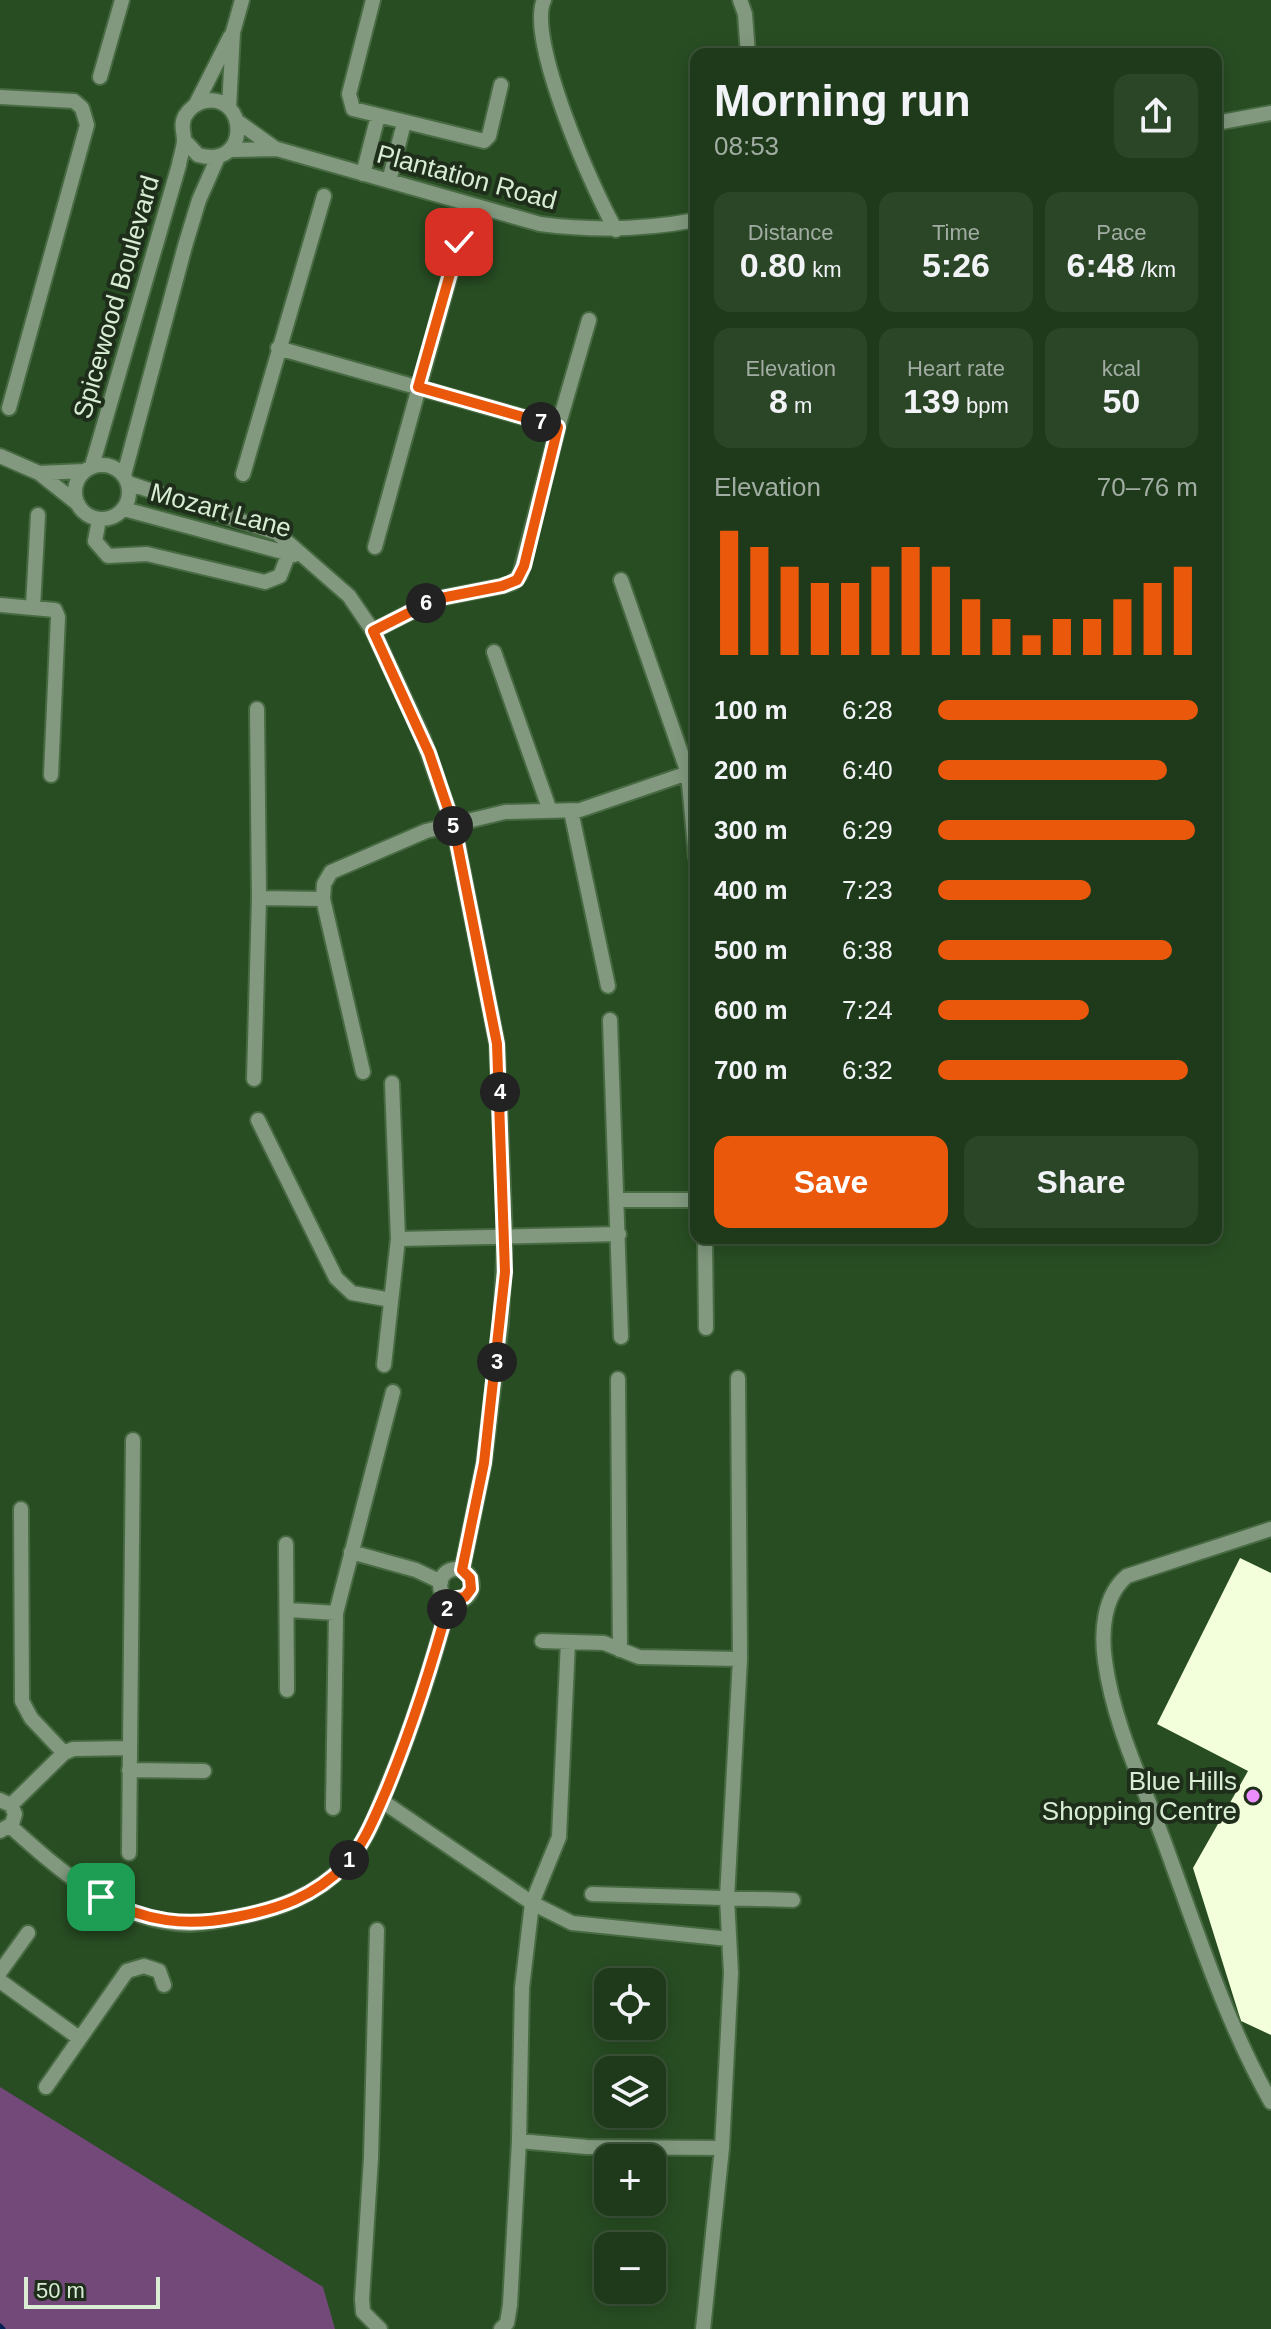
<!DOCTYPE html>
<meta charset="utf-8">
<style>
body{margin:0;font-family:Arial,sans-serif;background:#2b4527;color:#f1f3f6;height:100vh;display:flex;flex-direction:column;font-size:30px;white-space:nowrap}
*{box-sizing:border-box;margin:0}
p{font-size:26px;color:#a1ada2}
.icon{flex:none;width:44px;height:44px;fill:none;stroke:currentColor;stroke-width:2;stroke-linecap:round;stroke-linejoin:round}
.map{position:relative;flex:1;overflow:hidden}
.sheet{position:absolute;left:690px;top:48px;width:532px;height:1196px;display:flex;flex-direction:column;background:#1e3a1a;border-radius:16px;box-shadow:0 4px 20px #0003,0 0 0 2px #3c5439}
.sheet>*{flex:none}
.controls{position:absolute;left:594px;top:1968px;display:grid;gap:16px}
.controls a{display:grid;place-items:center;width:72px;height:72px;border-radius:16px;background:#1e3a1a;box-shadow:0 4px 20px #0003,0 0 0 2px #3c5439;font-size:40px}
.scale{position:absolute;left:24px;bottom:20px;width:136px;box-sizing:border-box;padding-left:8px;border:4px solid #d8edd4;border-top:0;font-size:22px;line-height:28px;white-space:nowrap;color:#d8edd4;-webkit-text-stroke:6px #1e2e1b;paint-order:stroke}
.pin{position:absolute;display:grid;place-items:center;width:68px;height:68px;color:#fff;margin:-34px;border-radius:16px;box-shadow:0 4px 12px #0006}
.km{position:absolute;width:40px;height:40px;margin:-20px;border-radius:50%;background:#222;color:#fff;font-size:22px;line-height:40px;text-align:center}
.round{display:grid;place-items:center;flex:none;width:84px;height:84px;border-radius:16px;background:#2b4527}
.summary{display:flex;align-items:center;justify-content:space-between;height:136px;padding:0 24px}
h1{font-size:44px;font-weight:700;line-height:60px}
.figures{display:grid;grid-template-columns:repeat(3,1fr);gap:12px;height:136px;padding:8px 24px}
.figures div{display:grid;align-content:center;border-radius:16px;background:#2b4527;text-align:center}
.figures b{font-size:34px;font-weight:700}
.figures small{font-size:22px;font-weight:400}
.figures p{font-size:22px}
.chart{height:224px;padding:16px 24px}
.chart p{display:flex;justify-content:space-between}
.chart svg{width:100%;height:144px;margin-top:8px;stroke:#ea580c;stroke-width:6}
.action{display:flex;gap:16px;margin-top:auto;padding:16px 24px}
.action a{flex:1;height:92px;border-radius:16px;background:#ea580c;color:#fff;font-size:32px;font-weight:700;line-height:92px;text-align:center}
.action a+a{background:#2b4527;color:#f1f3f6}
ul{padding:0 24px;list-style:none;font-size:26px}
li{display:grid;grid-template-columns:128px 96px 1fr;align-items:center;height:60px}
li i{height:20px;border-radius:10px;background:#ea580c}
.map>svg:first-child{display:block}
</style>
<div class="map">
<svg width="1271" height="2329" viewBox="0 0 1271 2329">
<rect width="100%" height="100%" fill="#284d23"/>
<path fill="#724979" d="M0,2087L323,2287L335,2329H0Z"/>
<g fill="none" stroke-linecap="round" stroke-linejoin="round">
<path stroke="#052055" stroke-width="5" d="M0,2326L3,2329"/>
</g>
<path fill="#f3feda" d="M1240,1558L1271,1573V2035L1241,2021L1193,1868L1248,1771L1157,1724Z"/>
<g fill="none" stroke-linecap="round" stroke-linejoin="round">
<defs>
<path id="minor" d="M373,0L349,94L353,109L484,141L489,136L501,85
M544,0C526,38 593,191 616,230
M740,0L745,14L748,54
M100,77L122,0
M0,97L74,101L82,108L87,125L9,408
M196,104L230,37
M229,108L233,32L242,0
M237,121L276,149
M1216,123L1271,113
M230,150L277,149L540,224C593,231 643,230 696,220
M363,174L378,116
M389,181L404,123
M278,348L558,427
M0,456L39,473L78,504
M75 492a27 27 0 1 1 54 0a27 27 0 1 1-54 0Z
M92,466L179,165C180,157 184,148 184,140C184,131 180,125 185,116C189,109 197,103 205,101C248,93 251,170 198,155L184,140
M39,473L85,471
M243,474L324,196
M124,475L185,246L199,200L218,157
M128,483L277,533L349,596L373,631L423,738L454,827L497,1044L505,1237L501,1322L484,1463L462,1570
M124,509L294,555
M99,520L95,541L108,556L147,554L265,582L280,576L289,553
M375,547L459,242
M621,580L688,773L696,857
M0,605L55,610L58,617L51,775
M33,607L38,515
M373,631L436,599L502,586L512,583L520,575L558,427L589,320
M494,652L549,808
M571,811L608,986
M259,898L323,899
M610,1020L621,1337
M363,1072L323,899L324,884L331,872L426,831L505,812L580,810L688,773
M254,1079L259,898L257,709
M258,1120L336,1278L352,1293L391,1300
M618,1200H696
M705,1238L706,1328
M398,1239L619,1234
M384,1365L398,1239L392,1083
M618,1379L620,1650
M21,1509L22,1701L31,1718L64,1753
M1271,1529L1127,1576C1103,1596 1101,1633 1105,1661C1113,1721 1141,1780 1162,1836C1195,1925 1224,2019 1271,2102
M286,1544L287,1690
M351,1552L416,1570L441,1582
M440 1585a16 16 0 1 1 32 0a16 16 0 1 1-32 0Z
M289,1610L336,1613
M542,1641L604,1643L639,1657L740,1659
M129,1770L204,1771
M0,1800L11,1805L15,1814L12,1824L0,1831
M382,1801L532,1903L572,1923L729,1939
M11,1805L64,1753L73,1749L130,1748
M333,1808L336,1613L393,1392
M10,1826C59,1870 117,1922 187,1924C208,1924 231,1918 252,1914C292,1905 329,1887 354,1854C370,1833 379,1807 389,1783C414,1723 433,1662 450,1599
M129,1853L133,1440
M592,1894L793,1900
M377,1930L371,2158L362,2299L363,2312L380,2329
M0,1972L28,1933
M0,1981L79,2038
M46,2087L127,1971L144,1966L159,1971L164,1985
M519,2141L587,2147L722,2148L731,1973L727,1898L740,1659L738,1378
M501,2329L507,2323L510,2305L519,2141L522,1988L532,1903L559,1837L568,1642
M703,2329L722,2148"/>
</defs>
<use href="#minor" stroke="#486a43" stroke-width="18"/>
<use href="#minor" stroke="#82997f" stroke-width="14"/>
</g>
<g fill="none" stroke-linecap="round" stroke-linejoin="round">
<defs>
<path id="route" d="M101,1897C145,1922 187,1927 236,1917C278,1909 314,1897 345,1865C364,1845 375,1816 386,1791C412,1728 432,1665 450,1599L465,1597L471,1589L470,1578L462,1570L484,1463L505,1272L497,1044L454,827L429,753L373,631L436,599L502,586L517,580L524,566L558,427L418,387L459,242"/>
</defs>
<use href="#route" stroke="#fff" stroke-width="16"/>
<use href="#route" stroke="#ea580c" stroke-width="10"/>
</g>
<circle fill="#eb8dfc" stroke="#1e2e1b" stroke-width="3" cx="1253" cy="1796" r="8"/>
<g text-anchor="middle" dominant-baseline="central" stroke-width="8" stroke-linejoin="round" paint-order="stroke">
<g font-size="26" fill="#d8edd4" stroke="#1e2e1b">
<text transform="translate(467 177) rotate(15)">Plantation Road</text>
<text transform="translate(116 297) rotate(-74)">Spicewood Boulevard</text>
<text transform="translate(221 510) rotate(15)">Mozart Lane</text>
</g>
<g font-size="26" fill="#d8edd4" stroke="#1e2e1b" text-anchor="end">
<text x="1237" y="1781">Blue Hills<tspan x="1237" dy="30">Shopping Centre</tspan></text>
</g>
</g>
</svg>
<div class="controls">
<a><svg class="icon" aria-label="locate" viewBox="0 0 24 24"><circle cx="12" cy="12" r="6"/><path d="M12 2v4M12 18v4M2 12h4M18 12h4"/></svg></a>
<a><svg class="icon" aria-label="layers" viewBox="0 0 24 24"><path d="M12 4l9 5-9 5-9-5zM3 14l9 5 9-5"/></svg></a>
<a>+</a>
<a>−</a>
</div>
<div class="scale">50 m</div>
<div class="pin" style="left:101px;top:1897px;background:#1e9e55"><svg class="icon" aria-label="arrive" viewBox="0 0 24 24"><path d="M6 21V4h12l-3 4 3 4H6"/></svg></div>
<div class="pin" style="left:459px;top:242px;background:#d93025"><svg class="icon" aria-label="check" viewBox="0 0 24 24"><path d="M5 12l5 5 9-10"/></svg></div>
<b class="km" style="left:349px;top:1860px">1</b>
<b class="km" style="left:447px;top:1609px">2</b>
<b class="km" style="left:497px;top:1362px">3</b>
<b class="km" style="left:500px;top:1092px">4</b>
<b class="km" style="left:453px;top:826px">5</b>
<b class="km" style="left:426px;top:603px">6</b>
<b class="km" style="left:541px;top:422px">7</b>
<section class="sheet">
<div class="summary"><div><h1>Morning run</h1><p>08:53</p></div><a class="round"><svg class="icon" aria-label="share" viewBox="0 0 24 24"><path d="M12 15V3M7 8l5-5 5 5M5 13v7h14v-7"/></svg></a></div>
<div class="figures">
<div><p>Distance</p><b>0.80<small> km</small></b></div>
<div><p>Time</p><b>5:26</b></div>
<div><p>Pace</p><b>6:48<small> /km</small></b></div>
</div>
<div class="figures">
<div><p>Elevation</p><b>8<small> m</small></b></div>
<div><p>Heart rate</p><b>139<small> bpm</small></b></div>
<div><p>kcal</p><b>50</b></div>
</div>
<div class="chart"><p><span>Elevation</span>70–76 m</p>
<svg viewBox="0 0 160 44" preserveAspectRatio="none"><path d="M5 44V6M15 44V11M25 44V17M35 44V22M45 44V22M55 44V17M65 44V11M75 44V17M85 44V27M95 44V33M105 44V38M115 44V33M125 44V33M135 44V27M145 44V22M155 44V17"/></svg>
</div>
<ul>
<li><b>100 m</b>6:28<i style="width:100%"></i></li>
<li><b>200 m</b>6:40<i style="width:88%"></i></li>
<li><b>300 m</b>6:29<i style="width:99%"></i></li>
<li><b>400 m</b>7:23<i style="width:59%"></i></li>
<li><b>500 m</b>6:38<i style="width:90%"></i></li>
<li><b>600 m</b>7:24<i style="width:58%"></i></li>
<li><b>700 m</b>6:32<i style="width:96%"></i></li>
</ul>
<div class="action"><a>Save</a><a>Share</a></div>
</section>
</div>
